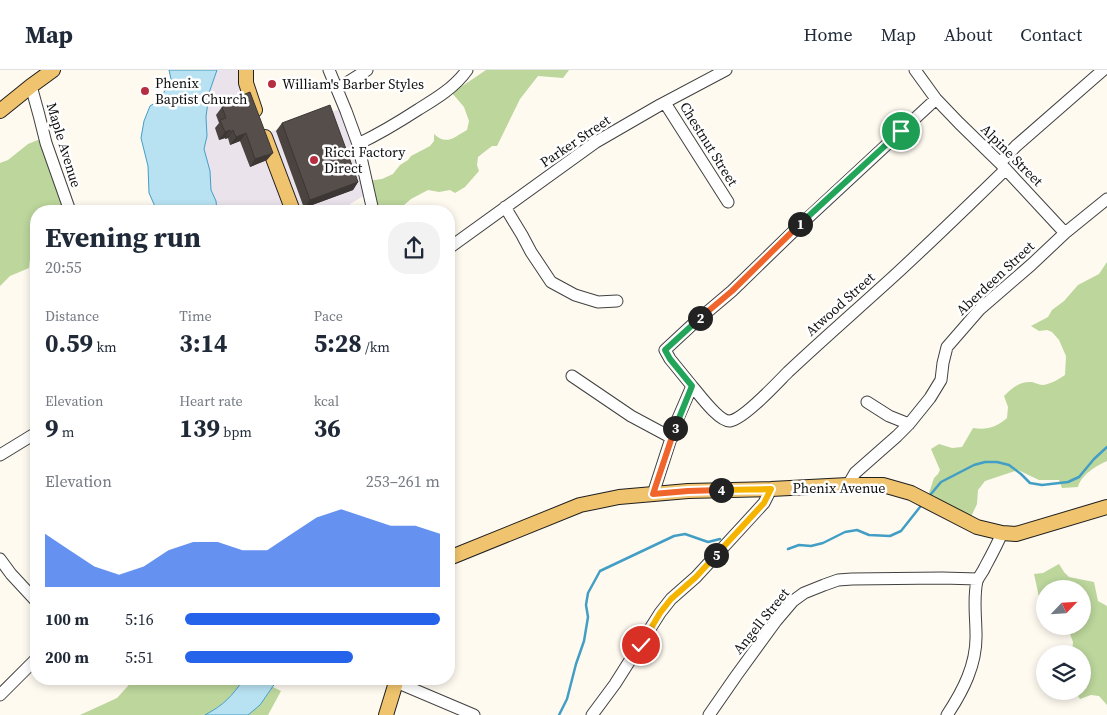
<!DOCTYPE html>
<meta charset="utf-8">
<style>
body{margin:0;font-family:"Source Serif 4",serif;background:#f2f2f3;color:#1f2937;height:100vh;display:flex;flex-direction:column;font-size:19px;white-space:nowrap}
*{box-sizing:border-box;margin:0}
p{font-size:16px;color:#747a83}
.icon{flex:none;width:28px;height:28px;fill:none;stroke:currentColor;stroke-width:2;stroke-linecap:round;stroke-linejoin:round}
.map{position:relative;flex:1;overflow:hidden}
.details{position:absolute;left:30px;top:135px;width:425px;height:480px;display:flex;flex-direction:column;background:#fff;border-radius:20px;box-shadow:0 2px 8px #0003}
.details>*{flex:none}
.needle{width:32px;rotate:65deg}
.tools{position:absolute;left:1036px;top:510px;display:grid;gap:10px}
.tools a{display:grid;place-items:center;width:55px;height:55px;border-radius:50%;background:#fff;box-shadow:0 2px 8px #0003;font-size:25px}
.pin{position:absolute;display:grid;place-items:center;width:42px;height:42px;color:#fff;margin:-21px;border:2px solid #fff;border-radius:50%;box-shadow:0 1px 5px #0007}
.km{position:absolute;width:25px;height:25px;margin:-12px;border-radius:50%;background:#222;color:#fff;font-size:14px;line-height:25px;text-align:center}
.round{display:grid;place-items:center;flex:none;width:52px;height:52px;border-radius:20px;background:#f2f2f3}
.headline{display:flex;align-items:center;justify-content:space-between;height:85px;padding:0 15px}
h1{font-size:28px;font-weight:700;line-height:38px}
.figures{display:grid;grid-template-columns:repeat(3,1fr);gap:8px;height:85px;padding:5px 15px}
.figures div{display:grid;align-content:center}
.figures b{font-size:25px;font-weight:700}
.figures small{font-size:14px;font-weight:400}
.figures p{font-size:14px}
.chart{height:140px;padding:10px 15px}
.chart p{display:flex;justify-content:space-between}
.chart svg{width:100%;height:90px;margin-top:5px;fill:#2563eb;opacity:.7}
ul{padding:0 15px;list-style:none;font-size:16px}
li{display:grid;grid-template-columns:80px 60px 1fr;align-items:center;height:38px}
li i{height:12px;border-radius:6px;background:#2563eb}
header{display:flex;align-items:center;gap:30px;box-sizing:border-box;height:70px;padding:0 25px;background:#fff;border-bottom:1px solid #e0e1e3}
header strong{font-size:24px}
nav{display:flex;gap:28px;margin-inline-start:auto;font-size:18px}
.map>svg:first-child{display:block}
</style>
<header>
<strong>Map</strong>
<nav><a>Home</a><a>Map</a><a>About</a><a>Contact</a></nav>
</header>
<div class="map">
<svg width="1107" height="645" viewBox="0 0 1107 645">
<rect width="100%" height="100%" fill="#fefaf0"/>
<path fill="#eae3ec" d="M217,0H247V14L265,64L325,41L330,42L345,38L367,124L350,134L347,141H210L202,86L207,66L206,47L209,23Z"/>
<path fill="#bcd69c" d="M486,0H569L563,8L538,6L520,29L497,76H492L478,87L477,95L479,101L465,117L455,123L450,120L439,122L428,120L411,129L397,141H374L368,111L382,109L393,104L400,95L408,90L411,86L430,76L434,71V64C447,76 454,67 467,60L469,51L464,37L452,23Z
M45,67L71,141H36V180L30,189L29,198L10,206L0,216V93L8,90L28,74Z
M1107,192V391C1096,396 1081,405 1078,417L1062,418L1059,410H1039L1018,400L985,411L978,420L977,434L969,451L927,429L934,408L938,404L940,400L931,379L939,374L952,378L962,377L973,358C987,360 995,358 1007,348L1008,337L1004,326C1012,318 1020,311 1032,312C1036,313 1040,315 1043,315C1051,314 1059,309 1065,305L1066,286L1059,270L1052,262L1047,260L1039,261L1031,256L1048,247L1052,240L1064,231L1078,215L1099,204Z
M1059,494L1064,502L1069,507L1094,512L1098,531L1107,536V635L1099,626L1091,625L1080,629L1075,621H1082V584H1072L1073,572L1067,556H1082V519H1045V534L1039,533V527L1034,504L1043,503Z
M133,609H244C231,627 225,634 205,645H80L117,628L127,617Z
M273,617L281,621L268,645H248L260,635Z"/>
<path fill="#b8e2f2" stroke="#439ec5" d="M169,0H217L209,23L206,47L207,66L204,79L210,101L211,120L216,131L217,141H157L149,123L148,96L141,68L144,51L150,36L163,28V24L171,9Z
M244,609H278L260,635L248,645H205C225,634 231,627 244,609Z"/>
<g fill="none" stroke-linecap="round" stroke-linejoin="round">
<path stroke="#439ec5" stroke-width="2.5" d="M931,424L941,412L974,395L985,392H997L1009,395L1021,404L1030,413L1042,415L1068,412L1079,407L1094,389L1107,377
M788,479L799,475L811,476L823,473L845,462L857,460L869,465L890,466L901,461L920,437
M559,645L567,629L576,594L584,571L588,547L586,535L588,523L600,501L674,466L685,464L708,472L720,469"/>
<defs>
<path id="minor" d="M329,0L346,41L358,74L373,141
M915,0L936,29L959,53L1000,93L1065,163
M31,16L39,45L46,73L70,141
M337,19L367,0
M665,33L728,132
M358,74C379,64 399,52 419,39C437,28 455,17 467,0
M1000,93L1016,76L1103,0
M505,137L522,165L531,182L551,212L575,225L598,232L617,231
M449,178L596,72L660,35L726,0
M572,306L631,346L672,368
M692,316C699,324 719,352 730,351C744,349 777,313 788,302C823,269 860,237 895,205C933,170 969,135 1006,99
M867,332L889,346L909,354
M0,385L36,363
M848,415L855,403L897,366L909,354L930,328L941,310L943,293L947,277L980,239L1031,195L1065,163L1107,129
M653,424L676,353L692,316L670,289L665,280L693,254L732,221L798,157L936,29
M0,489L11,504L36,531
M396,612L474,645
M0,625L36,589
M592,645L615,614L660,543L671,529L696,507L764,433L771,419
M709,645L736,606L776,551L793,531L804,523L824,515L838,510L852,509L942,508L978,509
M947,645C963,621 977,594 976,564C976,547 973,528 977,511C979,506 983,502 985,497C991,486 997,475 1002,463"/>
<path id="major" d="M246,0V13L255,40
M0,41L31,16L53,0
M265,67L293,141
M449,488L580,435L619,427L688,421L771,419L848,415H883L911,423L977,457L1002,463L1016,464L1107,437
M386,645L397,609"/>
</defs>
<use href="#minor" stroke="#414141" stroke-width="13"/>
<use href="#major" stroke="#1f1f1f" stroke-width="16"/>
<use href="#minor" stroke="#fff" stroke-width="11"/>
<use href="#major" stroke="#f0c46e" stroke-width="14"/>
</g>
<path fill="#4a4340" d="M233,29L267,90L250,97L240,71L230,75L228,68L225,69V68L219,70L215,58L219,53L216,45L222,37L229,34Z
M282,53L358,112L353,120L304,138L276,61Z"/>
<path fill="#3c3734" d="M230,60L225,68L219,70L225,62Z
M233,60L228,68L225,69L231,62Z
M246,63L240,71L230,75L236,67Z
M273,83L267,90L250,97L255,89Z
M358,112L353,120L304,138L310,130Z"/>
<path fill="#564e4b" stroke="#3c3734" d="M250,22L273,83L255,89L246,63L236,67L233,60L231,62L230,60L225,62L220,50L226,48L222,37L234,32L233,29Z
M330,35L358,112L310,130L282,53Z"/>
<g fill="none" stroke-linecap="round" stroke-linejoin="round">
<defs>
<path id="split-1" d="M800,154L901,61"/>
<path id="split-2" d="M700,248L732,221L800,154"/>
<path id="split-3" d="M675,358L692,316L670,289L665,280L700,248"/>
<path id="split-4" d="M675,358L653,424L688,421L721,420"/>
<path id="split-5" d="M716,485L764,433L771,419L721,420"/>
<path id="split-6" d="M641,575L660,543L671,529L696,507L716,485"/>
</defs>
<use href="#split-1" stroke="#fff" stroke-width="10"/>
<use href="#split-2" stroke="#fff" stroke-width="10"/>
<use href="#split-3" stroke="#fff" stroke-width="10"/>
<use href="#split-4" stroke="#fff" stroke-width="10"/>
<use href="#split-5" stroke="#fff" stroke-width="10"/>
<use href="#split-6" stroke="#fff" stroke-width="10"/>
<use href="#split-1" stroke="#22a559" stroke-width="6"/>
<use href="#split-2" stroke="#f0652b" stroke-width="6"/>
<use href="#split-3" stroke="#22a559" stroke-width="6"/>
<use href="#split-4" stroke="#f0652b" stroke-width="6"/>
<use href="#split-5" stroke="#f5b400" stroke-width="6"/>
<use href="#split-6" stroke="#f5b400" stroke-width="6"/>
</g>
<g fill="#b62e42" stroke="#fff" stroke-width="2">
<circle cx="272" cy="14" r="5"/>
<circle cx="145" cy="21" r="5"/>
<circle cx="314" cy="90" r="5"/>
</g>
<g text-anchor="middle" dominant-baseline="central" stroke-width="5" stroke-linejoin="round" paint-order="stroke">
<g font-size="14" fill="#0e0e0e" stroke="#fff" text-anchor="start">
<text x="155" y="13">Phenix<tspan x="155" dy="16">Baptist Church</tspan></text>
<text x="282" y="14">William's Barber Styles</text>
<text x="324" y="82">Ricci Factory<tspan x="324" dy="16">Direct</tspan></text>
</g>
<g font-size="14" fill="#0e0e0e" stroke="#fff">
<text transform="translate(575 71) rotate(-34)">Parker Street</text>
<text transform="translate(709 74) rotate(58)">Chestnut Street</text>
<text transform="translate(64 75) rotate(73)">Maple Avenue</text>
<text transform="translate(1012 85) rotate(45)">Alpine Street</text>
<text transform="translate(995 208) rotate(-43)">Aberdeen Street</text>
<text transform="translate(840 234) rotate(-42)">Atwood Street</text>
<text x="839" y="418">Phenix Avenue</text>
<text transform="translate(761 551) rotate(-51)">Angell Street</text>
</g>
</g>
</svg>
<div class="tools">
<a><svg class="needle" viewBox="-14 -14 28 28"><path d="M0-13l5 13h-10z" fill="#e53935"/><path d="M0 13l5-13h-10z" fill="#747a83"/></svg></a>
<a><svg class="icon" aria-label="layers" viewBox="0 0 24 24"><path d="M12 4l9 5-9 5-9-5zM3 14l9 5 9-5"/></svg></a>
</div>
<div class="pin" style="left:901px;top:61px;background:#1e9e55"><svg class="icon" aria-label="arrive" viewBox="0 0 24 24"><path d="M6 21V4h12l-3 4 3 4H6"/></svg></div>
<div class="pin" style="left:641px;top:575px;background:#d93025"><svg class="icon" aria-label="check" viewBox="0 0 24 24"><path d="M5 12l5 5 9-10"/></svg></div>
<b class="km" style="left:800px;top:154px">1</b>
<b class="km" style="left:700px;top:248px">2</b>
<b class="km" style="left:675px;top:358px">3</b>
<b class="km" style="left:721px;top:420px">4</b>
<b class="km" style="left:716px;top:485px">5</b>
<section class="details">
<div class="headline"><div><h1>Evening run</h1><p>20:55</p></div><a class="round"><svg class="icon" aria-label="share" viewBox="0 0 24 24"><path d="M12 15V3M7 8l5-5 5 5M5 13v7h14v-7"/></svg></a></div>
<div class="figures">
<div><p>Distance</p><b>0.59<small> km</small></b></div>
<div><p>Time</p><b>3:14</b></div>
<div><p>Pace</p><b>5:28<small> /km</small></b></div>
</div>
<div class="figures">
<div><p>Elevation</p><b>9<small> m</small></b></div>
<div><p>Heart rate</p><b>139<small> bpm</small></b></div>
<div><p>kcal</p><b>36</b></div>
</div>
<div class="chart"><p><span>Elevation</span>253–261 m</p>
<svg viewBox="0 0 160 44" preserveAspectRatio="none"><path d="M0 44V18L10 26L20 34L30 38L40 34L50 26L60 22L70 22L80 26L90 26L100 18L110 10L120 6L130 10L140 14L150 14L160 18V44z"/></svg>
</div>
<ul>
<li><b>100 m</b>5:16<i style="width:100%"></i></li>
<li><b>200 m</b>5:51<i style="width:66%"></i></li>
</ul>
</section>
</div>
